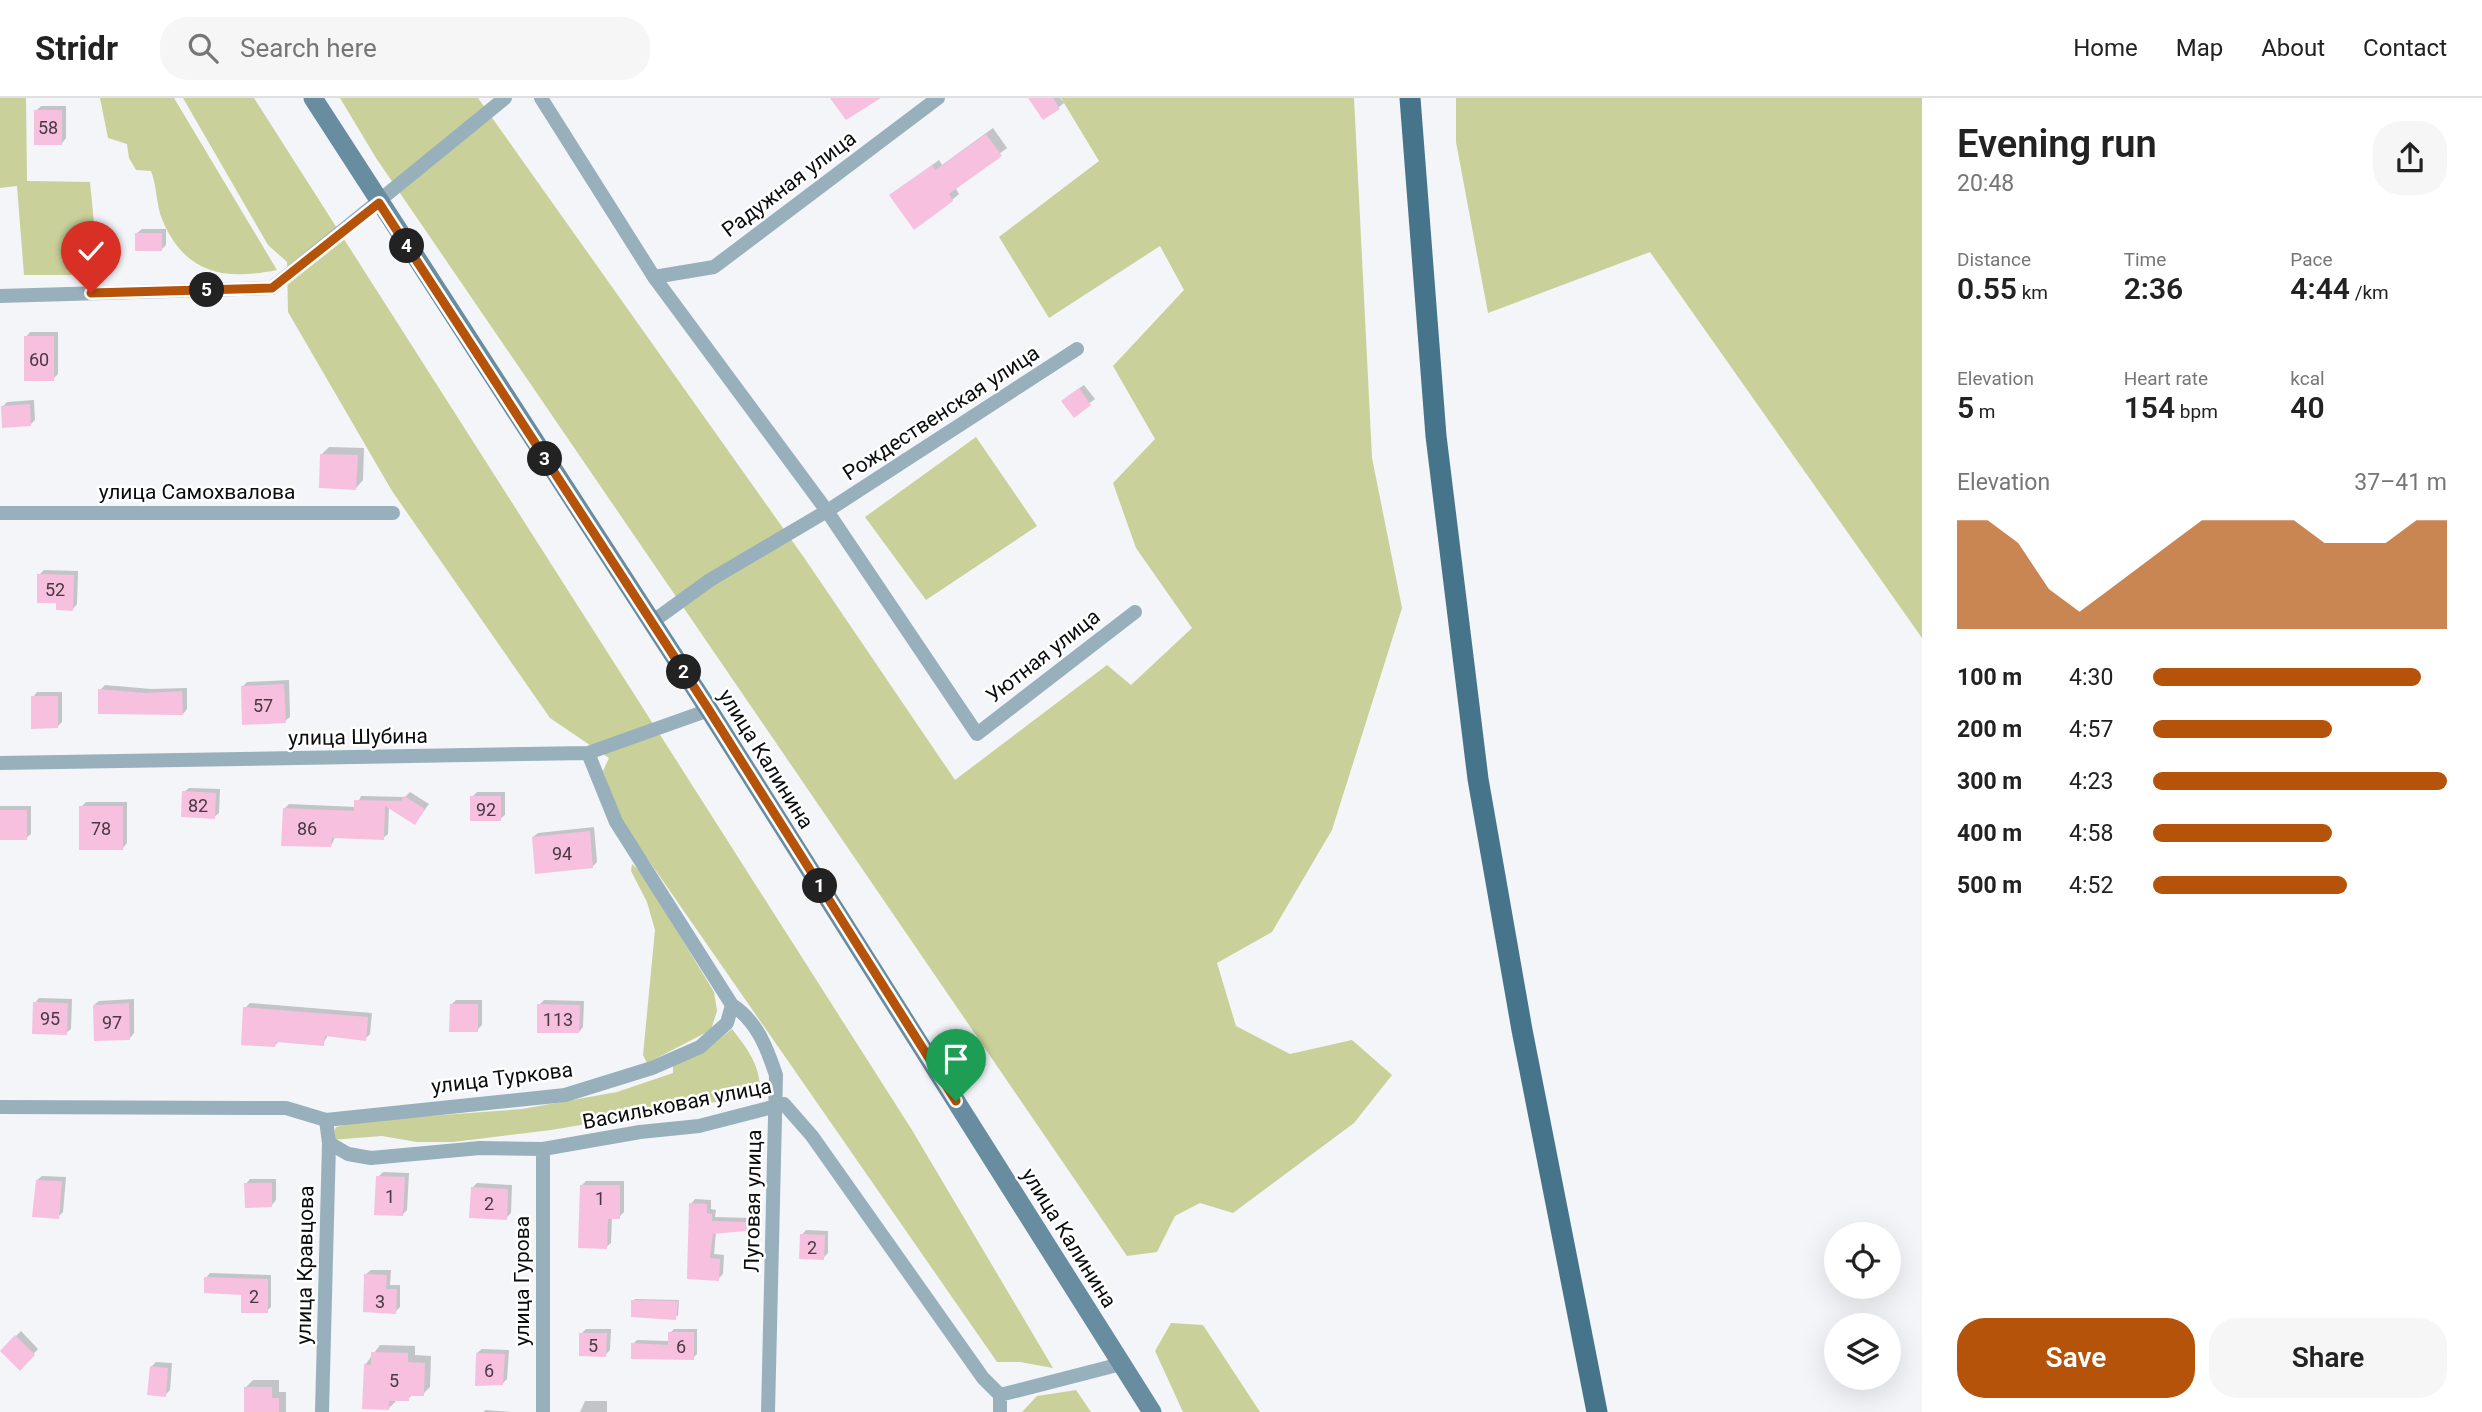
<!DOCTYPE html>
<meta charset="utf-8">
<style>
body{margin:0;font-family:Roboto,sans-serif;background:#f6f6f6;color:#222;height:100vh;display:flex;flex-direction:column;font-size:26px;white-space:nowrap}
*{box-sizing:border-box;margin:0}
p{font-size:23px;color:#767676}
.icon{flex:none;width:38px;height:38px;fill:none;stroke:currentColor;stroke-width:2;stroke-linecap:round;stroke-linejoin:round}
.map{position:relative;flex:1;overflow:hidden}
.drawer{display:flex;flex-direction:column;background:#fff;width:560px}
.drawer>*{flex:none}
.controls{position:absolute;left:1824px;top:1124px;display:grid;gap:14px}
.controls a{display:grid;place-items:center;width:77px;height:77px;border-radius:50%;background:#fff;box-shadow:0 7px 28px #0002;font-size:35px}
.pin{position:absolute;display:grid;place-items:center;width:60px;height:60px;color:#fff;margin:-72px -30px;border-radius:50% 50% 50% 0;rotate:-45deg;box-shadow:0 0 7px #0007}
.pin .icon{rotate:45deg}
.km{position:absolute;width:35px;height:35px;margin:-18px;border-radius:50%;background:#222;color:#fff;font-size:19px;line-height:35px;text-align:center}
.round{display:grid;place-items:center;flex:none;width:74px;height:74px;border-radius:28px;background:#f6f6f6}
.head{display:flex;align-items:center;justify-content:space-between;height:119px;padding:0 35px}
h1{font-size:38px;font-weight:600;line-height:52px}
.stats{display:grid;grid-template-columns:repeat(3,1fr);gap:10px;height:119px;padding:7px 35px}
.stats div{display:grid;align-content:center}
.stats b{font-size:30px;font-weight:600}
.stats small{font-size:19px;font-weight:400}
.stats p{font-size:19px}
.chart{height:196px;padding:14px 35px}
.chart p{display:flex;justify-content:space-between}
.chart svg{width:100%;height:126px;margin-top:7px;fill:#b45309;opacity:.7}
.button{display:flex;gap:14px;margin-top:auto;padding:14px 35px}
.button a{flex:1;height:80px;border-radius:28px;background:#b45309;color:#fff;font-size:28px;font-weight:600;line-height:80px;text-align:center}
.button a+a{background:#f6f6f6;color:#222}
ul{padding:0 35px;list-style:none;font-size:23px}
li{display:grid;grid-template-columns:112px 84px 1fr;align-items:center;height:52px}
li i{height:18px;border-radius:9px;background:#b45309}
header{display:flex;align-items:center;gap:42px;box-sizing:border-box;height:98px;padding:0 35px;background:#fff;border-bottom:2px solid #e0e0e0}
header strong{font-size:33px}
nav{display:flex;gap:38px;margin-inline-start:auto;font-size:24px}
.search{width:490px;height:63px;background:#f6f6f6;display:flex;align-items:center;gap:18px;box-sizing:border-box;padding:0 24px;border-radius:28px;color:#767676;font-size:26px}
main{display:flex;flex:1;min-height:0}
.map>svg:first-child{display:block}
</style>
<header>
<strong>Stridr</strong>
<div class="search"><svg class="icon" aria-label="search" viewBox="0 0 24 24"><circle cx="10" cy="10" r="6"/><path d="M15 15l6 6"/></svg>Search here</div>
<nav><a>Home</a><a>Map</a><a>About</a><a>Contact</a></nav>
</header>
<main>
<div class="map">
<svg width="1922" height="1314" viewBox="0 0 1922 1314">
<rect width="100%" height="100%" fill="#f3f5f9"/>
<path fill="#c9d099" d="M0,0H26L27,83L90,84L99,177H24L17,88L0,90Z
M100,0H174L277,172C223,183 184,175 162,121C156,106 157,88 151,73L136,72L129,60L127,46L108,40Z
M183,0H254L912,1032L1053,1270L1020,1264H997L622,724L603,673L609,660L550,620L392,393L288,214L287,164L268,147Z
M340,0H478L805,461L955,682L1107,567L1131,587L1192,530L1136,450L1113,385L1155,341L1113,268L1184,192L1160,148L1049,220L999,139L1099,63L1061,0H1354L1372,360L1402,510L1332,732L1272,834L1217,865L1236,928L1290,956L1352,942L1392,977L1354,1025L1233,1115L1200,1105L1175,1118L1157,1154L1127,1158L376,60Z
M1456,0H1922V540L1650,154L1488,215L1456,44Z
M976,339L1037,428L926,502L865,419Z
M632,766L642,775L714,894L717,913L711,932L647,965L643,957L655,832L647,804L631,773Z
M732,931C746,949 758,964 760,987L751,998L551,1032L453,1044H417L382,1038L331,1042L336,1029L361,1023L522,1011L617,994L673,975V967L704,953Z
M1171,1225L1203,1227L1260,1314H1183L1155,1253Z
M1076,1292L1091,1314H1022L1037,1298Z"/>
<path fill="#0003" d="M1035,0H1060L1064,5L1059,9Z
M41,8H66V40L62,45L36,13Z
M993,30L1007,50L955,89L959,96L952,102L891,97L939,62L942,67Z
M142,131H166V147L161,152L137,135Z
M30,234H58V276L53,281L26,239Z
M1084,287L1095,301L1074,317L1068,298Z
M34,302L35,322L30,327L3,308L7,304Z
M329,349L364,350L363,382L356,390L322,356Z
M44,472L78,473L77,506L73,511L58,504L39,477Z
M289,582L290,619L285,623L242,589L247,584Z
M105,587L151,591L187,590V611L183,616L100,592Z
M37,594H62V624L58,628L33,599Z
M189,690L220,691L219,715L214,719L184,694Z
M410,694L429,706L419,720L389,708L388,736L383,740L335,739L331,748L284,711L289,706L356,709L361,698L405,699Z
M477,694H505V717L500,721L472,699Z
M86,704H127V745L123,750L81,709Z
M0,708H31V736L26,740H0Z
M594,729L597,764L592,769L533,739L538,735Z
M39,900L72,901L71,931L66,935L35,905Z
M134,901V935L130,940L94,907L99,903Z
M456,902H482V927L477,932L451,907Z
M544,902L584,903L583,929L579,934L539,907Z
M250,905L372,915L370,936L365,941L328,937L323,946L279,943L275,947L245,910Z
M383,1074L409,1075L407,1112L402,1117L378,1079Z
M42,1078L66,1079L63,1114L58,1119L37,1082Z
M250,1081H276V1102L272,1107L246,1086Z
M586,1083H624V1114L619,1119H612L611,1145L606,1149L581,1088Z
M477,1085L512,1087L511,1115L506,1120L472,1090Z
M695,1101L711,1102V1111L716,1112L715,1119L750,1120V1127L746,1132L716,1134L714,1156L724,1157L723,1176L718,1181L689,1179L691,1106Z
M806,1132L828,1133V1155L823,1160L802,1137Z
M371,1172H391L390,1187H400V1209L395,1214L366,1176Z
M210,1175L271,1177V1209L267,1213L242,1195L206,1180Z
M635,1201L679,1202L678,1218L633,1203Z
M586,1231H611L610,1252L605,1257L581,1236Z
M674,1231H697V1256L693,1260L633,1246L637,1242L670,1243V1235Z
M21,1233L38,1251L20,1270L2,1252Z
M380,1247L415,1248V1257L431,1258L430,1289L423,1296H413L408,1301L396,1303L388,1311L365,1267Z
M482,1251L509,1252L507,1281L502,1286L477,1255Z
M156,1264L172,1265L170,1292L165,1297L151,1269Z
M253,1282H279V1294H286V1314H246V1289Z
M585,1303H607V1314H580Z
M485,1312L512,1314H484Z"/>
<path fill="#f7c0df" d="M830,0H881L846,22Z
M1028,0H1053L1060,11L1043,22Z
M34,12H62V47H34Z
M986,36L1002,58L949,96L953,103L914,132L889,97L932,67L935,72Z
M135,135H162V153H135Z
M24,238H54V283H24Z
M1079,290L1091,307L1074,320L1061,303Z
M30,306L31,328L2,330L1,308Z
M320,356L358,357L356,392L319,390Z
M37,476L74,477L73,513L56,512V505H37Z
M284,586L286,625L242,627L241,588Z
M98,591L146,595L182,593L183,617L98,616Z
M31,598H58V630L31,631Z
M182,693L216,695L215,721L181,719Z
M404,698L425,711L415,727L385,708L384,742L332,740L331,749L281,748L283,710L354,713V702L401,703Z
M470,698H501V723H470Z
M79,708H123V752H79Z
M0,712H27V742H0Z
M590,733L593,770L535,776L532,739Z
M33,904L68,905L67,937L32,936Z
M129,905L130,942L94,943L93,907Z
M450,906H478V934H449Z
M537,906L580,907L579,935H537Z
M243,909L368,919L366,943L325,938L324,948L276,944L275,949L241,947Z
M376,1078L405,1079L403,1118L374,1117Z
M36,1082L62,1083L59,1121L32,1119Z
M244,1085H272V1109L245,1110Z
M580,1087H620V1121H608L607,1151L578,1150Z
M471,1089L508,1091L507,1122L469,1120Z
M689,1105L707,1106V1115L712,1116V1123L746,1124V1133L713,1136L710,1160L720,1161L719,1183L687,1181Z
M800,1136L825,1137L824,1162L799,1161Z
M364,1176L387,1177L386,1191H397L396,1216L363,1214Z
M204,1179L268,1181V1215H241V1197L204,1195Z
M631,1202L678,1203L676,1222L631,1219Z
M668,1234H694V1262L631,1261V1245L668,1247Z
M579,1235H607L606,1259L579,1258Z
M15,1237L35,1257L20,1273L0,1253Z
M371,1254L408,1255V1264L425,1265L424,1298H409V1303H389V1312L362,1311L364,1266L371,1267Z
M476,1255L505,1256L503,1287L475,1288Z
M150,1268L168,1270L166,1299L147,1297Z
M244,1289H272V1300H279V1314H244Z"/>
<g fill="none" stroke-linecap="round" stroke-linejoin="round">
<path stroke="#97b0bc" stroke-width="14" d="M541,0L654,179L827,413L977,636L1135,514
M654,179L714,169L938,0
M0,198L272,190L505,0
M0,415H393
M652,524L710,482L827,413L1077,251
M0,665L588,655L709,612
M732,907C757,923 767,950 776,977L768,1314
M0,1009L286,1010L326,1022L565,997L652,970L700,949L727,925L732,907L616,724L588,655
M329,1045L348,1056L371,1060L480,1050L543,1051L640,1034L699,1028L784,1006L812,1038L983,1280L1000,1297V1314
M1000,1297L1121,1266
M322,1314L329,1045L326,1022
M543,1314V1051"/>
<path stroke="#688da0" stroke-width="19" d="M313,0L709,612L1152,1314"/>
<path stroke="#46758b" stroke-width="21" d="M1410,0L1436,338L1478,681L1522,932L1597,1314"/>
</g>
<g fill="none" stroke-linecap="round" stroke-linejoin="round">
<defs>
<path id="route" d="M91,195L272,190L379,105L709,612L956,1003"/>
</defs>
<use href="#route" stroke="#fff" stroke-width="14"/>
<use href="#route" stroke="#b45309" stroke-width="9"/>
</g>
<g text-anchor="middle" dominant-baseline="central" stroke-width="5" stroke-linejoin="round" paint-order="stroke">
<g font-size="18" fill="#463942">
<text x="48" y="29">58</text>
<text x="39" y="261">60</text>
<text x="55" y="491">52</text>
<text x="263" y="607">57</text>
<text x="198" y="707">82</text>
<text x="486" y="711">92</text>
<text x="101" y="730">78</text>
<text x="307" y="730">86</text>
<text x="562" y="755">94</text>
<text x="50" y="920">95</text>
<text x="558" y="921">113</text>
<text x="112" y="924">97</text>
<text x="390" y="1098">1</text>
<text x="600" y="1100">1</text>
<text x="489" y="1105">2</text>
<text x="812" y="1149">2</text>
<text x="254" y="1198">2</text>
<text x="380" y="1203">3</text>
<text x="593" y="1247">5</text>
<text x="681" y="1248">6</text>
<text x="489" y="1272">6</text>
<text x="394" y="1282">5</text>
</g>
<g font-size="21" fill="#0b0c0d" stroke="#fff">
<text transform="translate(789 86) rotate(-37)">Радужная улица</text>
<text transform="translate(941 315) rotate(-33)">Рождественская улица</text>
<text x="197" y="394">улица Самохвалова</text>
<text transform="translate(1043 558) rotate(-38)">Уютная улица</text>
<text transform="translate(358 639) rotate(-1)">улица Шубина</text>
<text transform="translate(766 661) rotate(58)">улица Калинина</text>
<text transform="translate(502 980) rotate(-7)">улица Туркова</text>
<text transform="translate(677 1006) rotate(-11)">Васильковая улица</text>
<text transform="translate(753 1103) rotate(-89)">Луговая улица</text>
<text transform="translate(1069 1140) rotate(58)">улица Калинина</text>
<text transform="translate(305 1167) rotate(-89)">улица Кравцова</text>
<text transform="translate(522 1183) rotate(-90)">улица Гурова</text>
</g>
</g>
</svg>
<div class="controls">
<a><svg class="icon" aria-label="locate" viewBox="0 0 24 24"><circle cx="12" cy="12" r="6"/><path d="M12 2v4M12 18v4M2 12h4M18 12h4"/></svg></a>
<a><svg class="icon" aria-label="layers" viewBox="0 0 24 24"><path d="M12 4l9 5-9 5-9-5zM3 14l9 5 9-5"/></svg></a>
</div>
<div class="pin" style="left:956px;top:1003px;background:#1e9e55"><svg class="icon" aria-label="arrive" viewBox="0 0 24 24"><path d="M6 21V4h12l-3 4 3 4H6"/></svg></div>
<div class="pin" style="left:91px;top:195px;background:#d93025"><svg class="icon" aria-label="check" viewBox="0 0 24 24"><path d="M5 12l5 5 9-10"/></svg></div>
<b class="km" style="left:820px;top:788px">1</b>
<b class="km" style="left:684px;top:574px">2</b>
<b class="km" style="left:545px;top:361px">3</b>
<b class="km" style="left:407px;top:148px">4</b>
<b class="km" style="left:207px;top:192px">5</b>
</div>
<section class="drawer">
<div class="head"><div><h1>Evening run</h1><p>20:48</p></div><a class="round"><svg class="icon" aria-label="share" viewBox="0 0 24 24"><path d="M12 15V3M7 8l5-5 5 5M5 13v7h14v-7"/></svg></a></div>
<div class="stats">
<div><p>Distance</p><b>0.55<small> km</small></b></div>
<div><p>Time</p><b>2:36</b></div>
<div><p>Pace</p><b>4:44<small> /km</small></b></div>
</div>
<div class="stats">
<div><p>Elevation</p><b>5<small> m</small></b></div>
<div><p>Heart rate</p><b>154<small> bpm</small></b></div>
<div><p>kcal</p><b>40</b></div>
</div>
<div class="chart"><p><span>Elevation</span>37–41 m</p>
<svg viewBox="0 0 160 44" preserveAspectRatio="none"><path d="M0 44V6L10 6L20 14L30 30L40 38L50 30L60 22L70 14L80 6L90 6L100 6L110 6L120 14L130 14L140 14L150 6L160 6V44z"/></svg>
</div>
<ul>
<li><b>100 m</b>4:30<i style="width:91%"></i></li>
<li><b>200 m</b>4:57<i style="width:61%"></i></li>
<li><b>300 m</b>4:23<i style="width:100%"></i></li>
<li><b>400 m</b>4:58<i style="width:61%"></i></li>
<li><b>500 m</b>4:52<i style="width:66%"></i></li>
</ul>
<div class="button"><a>Save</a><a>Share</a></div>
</section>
</main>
